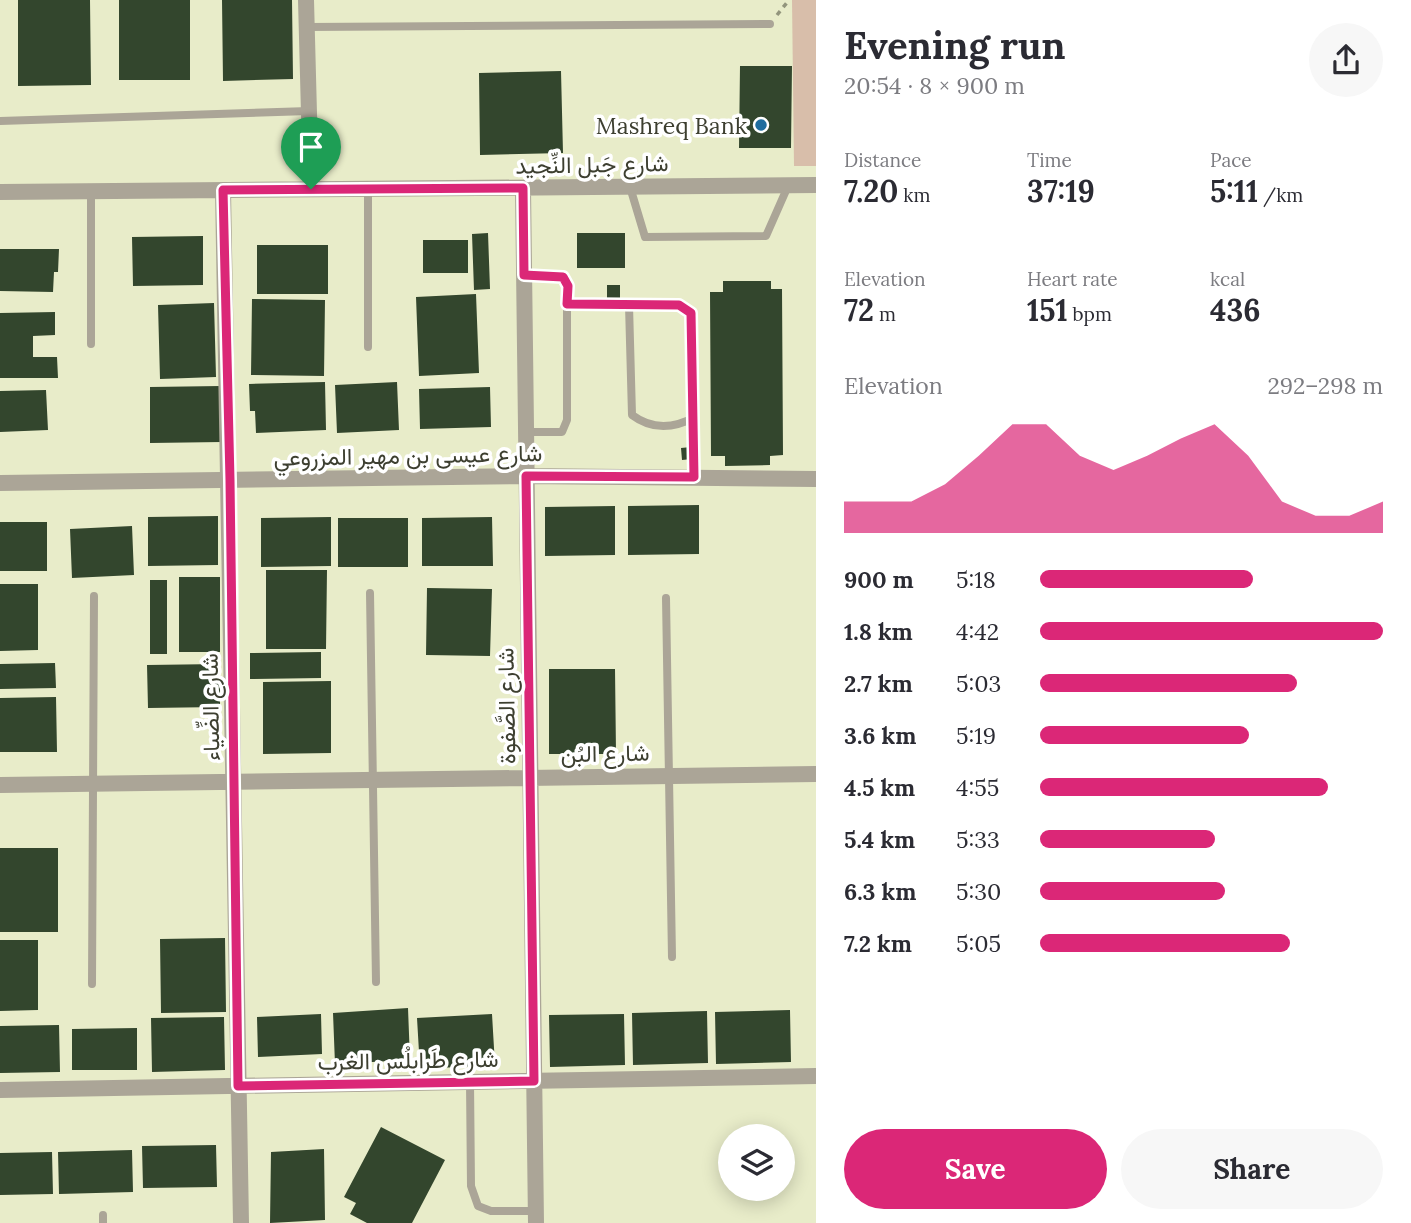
<!DOCTYPE html>
<meta charset="utf-8">
<style>
body{margin:0;font-family:Lora,Vazirmatn,serif;background:#f7f7f7;color:#2b2b33;height:100vh;display:flex;flex-direction:column;font-size:26px;white-space:nowrap}
*{box-sizing:border-box;margin:0}
p{font-size:23px;color:#7c7c81}
.icon{flex:none;width:38px;height:38px;fill:none;stroke:currentColor;stroke-width:2;stroke-linecap:round;stroke-linejoin:round}
.map{position:relative;flex:1;overflow:hidden}
.details{display:flex;flex-direction:column;background:#fff;width:595px}
.details>*{flex:none}
.tools{position:absolute;left:718px;top:1124px;display:grid;gap:14px}
.tools a{display:grid;place-items:center;width:77px;height:77px;border-radius:50%;background:#fff;box-shadow:0 4px 18px #0003;font-size:35px}
.pin{position:absolute;display:grid;place-items:center;width:60px;height:60px;color:#fff;margin:-72px -30px;border-radius:50% 50% 50% 0;rotate:-45deg;box-shadow:0 0 7px #0007}
.pin .icon{rotate:45deg}
.round{display:grid;place-items:center;flex:none;width:74px;height:74px;border-radius:37px;background:#f7f7f7}
.head{display:flex;align-items:center;justify-content:space-between;height:119px;padding:0 28px}
h1{font-size:38px;font-weight:700;line-height:52px}
.figures{display:grid;grid-template-columns:repeat(3,1fr);gap:10px;height:119px;padding:7px 28px}
.figures div{display:grid;align-content:center}
.figures b{font-size:30px;font-weight:700}
.figures small{font-size:19px;font-weight:400}
.figures p{font-size:19px}
.chart{height:196px;padding:14px 28px}
.chart p{display:flex;justify-content:space-between}
.chart svg{width:100%;height:126px;margin-top:7px;fill:#db2777;opacity:.7}
.button{display:flex;gap:14px;margin-top:auto;padding:14px 28px}
.button a{flex:1;height:80px;border-radius:42px;background:#db2777;color:#fff;font-size:28px;font-weight:700;line-height:80px;text-align:center}
.button a+a{background:#f7f7f7;color:#2b2b33}
ul{padding:0 28px;list-style:none;font-size:23px}
li{display:grid;grid-template-columns:112px 84px 1fr;align-items:center;height:52px}
li i{height:18px;border-radius:9px;background:#db2777}
main{display:flex;flex:1;min-height:0}
.map>svg:first-child{display:block}
</style>
<main>
<div class="map">
<svg width="816" height="1223" viewBox="0 0 816 1223">
<rect width="100%" height="100%" fill="#e8ecc9"/>
<path fill="#d8beaa" d="M792,0H816V166H794Z"/>
<path fill="#33462d" d="M18,0H90L91,85L18,86Z
M119,0H190V80H119Z
M222,0H292L293,79L223,81Z
M740,66H792L791,148H739Z
M561,71L563,153L480,155L479,73Z
M488,233L490,289L474,290L472,234Z
M577,233H625V268H577Z
M203,236V285L133,286L132,237Z
M423,240H468V273H423Z
M257,245H328V294H257Z
M0,249H59L58,272H54L53,292L0,291Z
M723,281H771V289H782L783,455L770,456V465L725,466V456H711L710,292H723Z
M607,285H620V298H607Z
M476,294L479,373L419,376L416,297Z
M252,299L325,300L324,376L251,375Z
M214,303L216,377L160,379L158,305Z
M55,312V335L33,336V357H57L58,378H0V313Z
M325,382L326,430L256,433L255,411H250L249,384Z
M397,382L399,430L337,433L335,385Z
M221,386L222,442L150,443V387Z
M490,387L491,427L420,429L419,389Z
M46,390L48,430L0,432V391Z
M691,447L692,459L682,460L681,448Z
M699,505V554L628,555V506Z
M615,506V555L545,556V507Z
M218,516V565L148,566V517Z
M331,517V566L261,567V518Z
M492,517L493,566H422V518Z
M338,518H408V567H338Z
M0,522H47V571H0Z
M132,526L134,575L72,578L70,529Z
M266,570H327L326,649H266Z
M179,577H220V652H179Z
M150,580H167V654H150Z
M0,584H38V650L0,651Z
M427,588L492,589L490,656L426,655Z
M321,652V678L250,679V653Z
M55,663L56,688L0,689V664Z
M220,664V707L148,708L147,665Z
M549,669H615L616,754H549Z
M331,681V753L263,754V682Z
M56,697L57,752H0V698Z
M0,848H58V932H0Z
M225,938L226,1012L161,1013L160,939Z
M0,940H38V1010L0,1011Z
M408,1008L410,1060L335,1064L333,1013Z
M790,1010L791,1062L716,1064L715,1012Z
M707,1011L708,1063L633,1065L632,1013Z
M321,1014L322,1054L258,1057L257,1017Z
M492,1014L495,1065L420,1069L417,1018Z
M624,1014L625,1065L550,1067L549,1015Z
M224,1017L225,1070L152,1072L151,1018Z
M59,1025L60,1072L0,1073V1026Z
M137,1028V1070H72V1029Z
M381,1127L445,1160L412,1223H367L350,1214L356,1203L344,1197Z
M216,1145L217,1187L143,1188L142,1146Z
M324,1149L325,1220L270,1223L271,1152Z
M132,1150L133,1192L59,1194L58,1152Z
M52,1152L53,1194L0,1195V1153Z"/>
<g fill="none" stroke-linecap="round" stroke-linejoin="round">
<path stroke="#92957c" stroke-width="3.5" stroke-dasharray="5 5" stroke-linecap="butt" d="M777,15L789,0"/>
<path stroke="#aba597" stroke-width="8" d="M307,27L770,24
M0,121L309,111
M630,187L645,237L766,236L788,186
M368,189V347
M91,191V344
M524,275L563,277L567,286V420L562,432H525
M567,304C601,305 664,297 691,312L695,417C673,429 652,430 632,415L629,305
M693,477L695,417
M370,593L376,982
M666,598L672,957
M92,984L94,596
M470,1082L471,1186L478,1206L491,1211H536
M103,1215V1223"/>
<path stroke="#aba597" stroke-width="16" d="M306,0L311,189
M523,188L536,1223
M223,190L241,1223
M0,192L816,185
M0,483L526,476L816,479
M0,785L816,774
M0,1090L816,1076"/>
</g>
<g fill="none" stroke-linecap="round" stroke-linejoin="round">
<defs>
<path id="route" d="M523,188L524,275L563,277L568,286L567,304L679,305L691,313L694,477L526,476L534,1081L238,1086L230,480L223,190Z"/>
</defs>
<use href="#route" stroke="#fff" stroke-width="14"/>
<use href="#route" stroke="#db2777" stroke-width="9"/>
</g>
<circle fill="#1e6c9e" stroke="#fff" stroke-width="2.5" cx="761" cy="125" r="7"/>
<g text-anchor="middle" dominant-baseline="central" stroke-width="7" stroke-linejoin="round" paint-order="stroke">
<g font-size="23" fill="#3d3f30" stroke="#fff" text-anchor="end">
<text x="747" y="125">Mashreq Bank</text>
</g>
<g font-size="23" fill="#3d3f30" stroke="#fff">
<text transform="translate(592 164) rotate(-1)">شارع جَبل النِّجيد</text>
<text transform="translate(408 455) rotate(-1)">شارع عيسى بن مهير المزروعي</text>
<text transform="translate(506 706) rotate(-91)">شارع الصَّفوة</text>
<text transform="translate(210 707) rotate(-91)">شارع الضِّياء</text>
<text transform="translate(605 753) rotate(-1)">شارع البُن</text>
<text transform="translate(408 1060) rotate(-1)">شارع طَرابلُس الغرب</text>
</g>
</g>
</svg>
<div class="tools">
<a><svg class="icon" aria-label="layers" viewBox="0 0 24 24"><path d="M12 4l9 5-9 5-9-5zM3 14l9 5 9-5"/></svg></a>
</div>
<div class="pin" style="left:311px;top:189px;background:#1e9e55"><svg class="icon" aria-label="arrive" viewBox="0 0 24 24"><path d="M6 21V4h12l-3 4 3 4H6"/></svg></div>
</div>
<section class="details">
<div class="head"><div><h1>Evening run</h1><p>20:54 · 8 × 900 m</p></div><a class="round"><svg class="icon" aria-label="share" viewBox="0 0 24 24"><path d="M12 15V3M7 8l5-5 5 5M5 13v7h14v-7"/></svg></a></div>
<div class="figures">
<div><p>Distance</p><b>7.20<small> km</small></b></div>
<div><p>Time</p><b>37:19</b></div>
<div><p>Pace</p><b>5:11<small> /km</small></b></div>
</div>
<div class="figures">
<div><p>Elevation</p><b>72<small> m</small></b></div>
<div><p>Heart rate</p><b>151<small> bpm</small></b></div>
<div><p>kcal</p><b>436</b></div>
</div>
<div class="chart"><p><span>Elevation</span>292–298 m</p>
<svg viewBox="0 0 160 44" preserveAspectRatio="none"><path d="M0 44V33L10 33L20 33L30 27L40 17L50 6L60 6L70 17L80 22L90 17L100 11L110 6L120 17L130 33L140 38L150 38L160 33V44z"/></svg>
</div>
<ul>
<li><b>900 m</b>5:18<i style="width:62%"></i></li>
<li><b>1.8 km</b>4:42<i style="width:100%"></i></li>
<li><b>2.7 km</b>5:03<i style="width:75%"></i></li>
<li><b>3.6 km</b>5:19<i style="width:61%"></i></li>
<li><b>4.5 km</b>4:55<i style="width:84%"></i></li>
<li><b>5.4 km</b>5:33<i style="width:51%"></i></li>
<li><b>6.3 km</b>5:30<i style="width:54%"></i></li>
<li><b>7.2 km</b>5:05<i style="width:73%"></i></li>
</ul>
<div class="button"><a>Save</a><a>Share</a></div>
</section>
</main>
